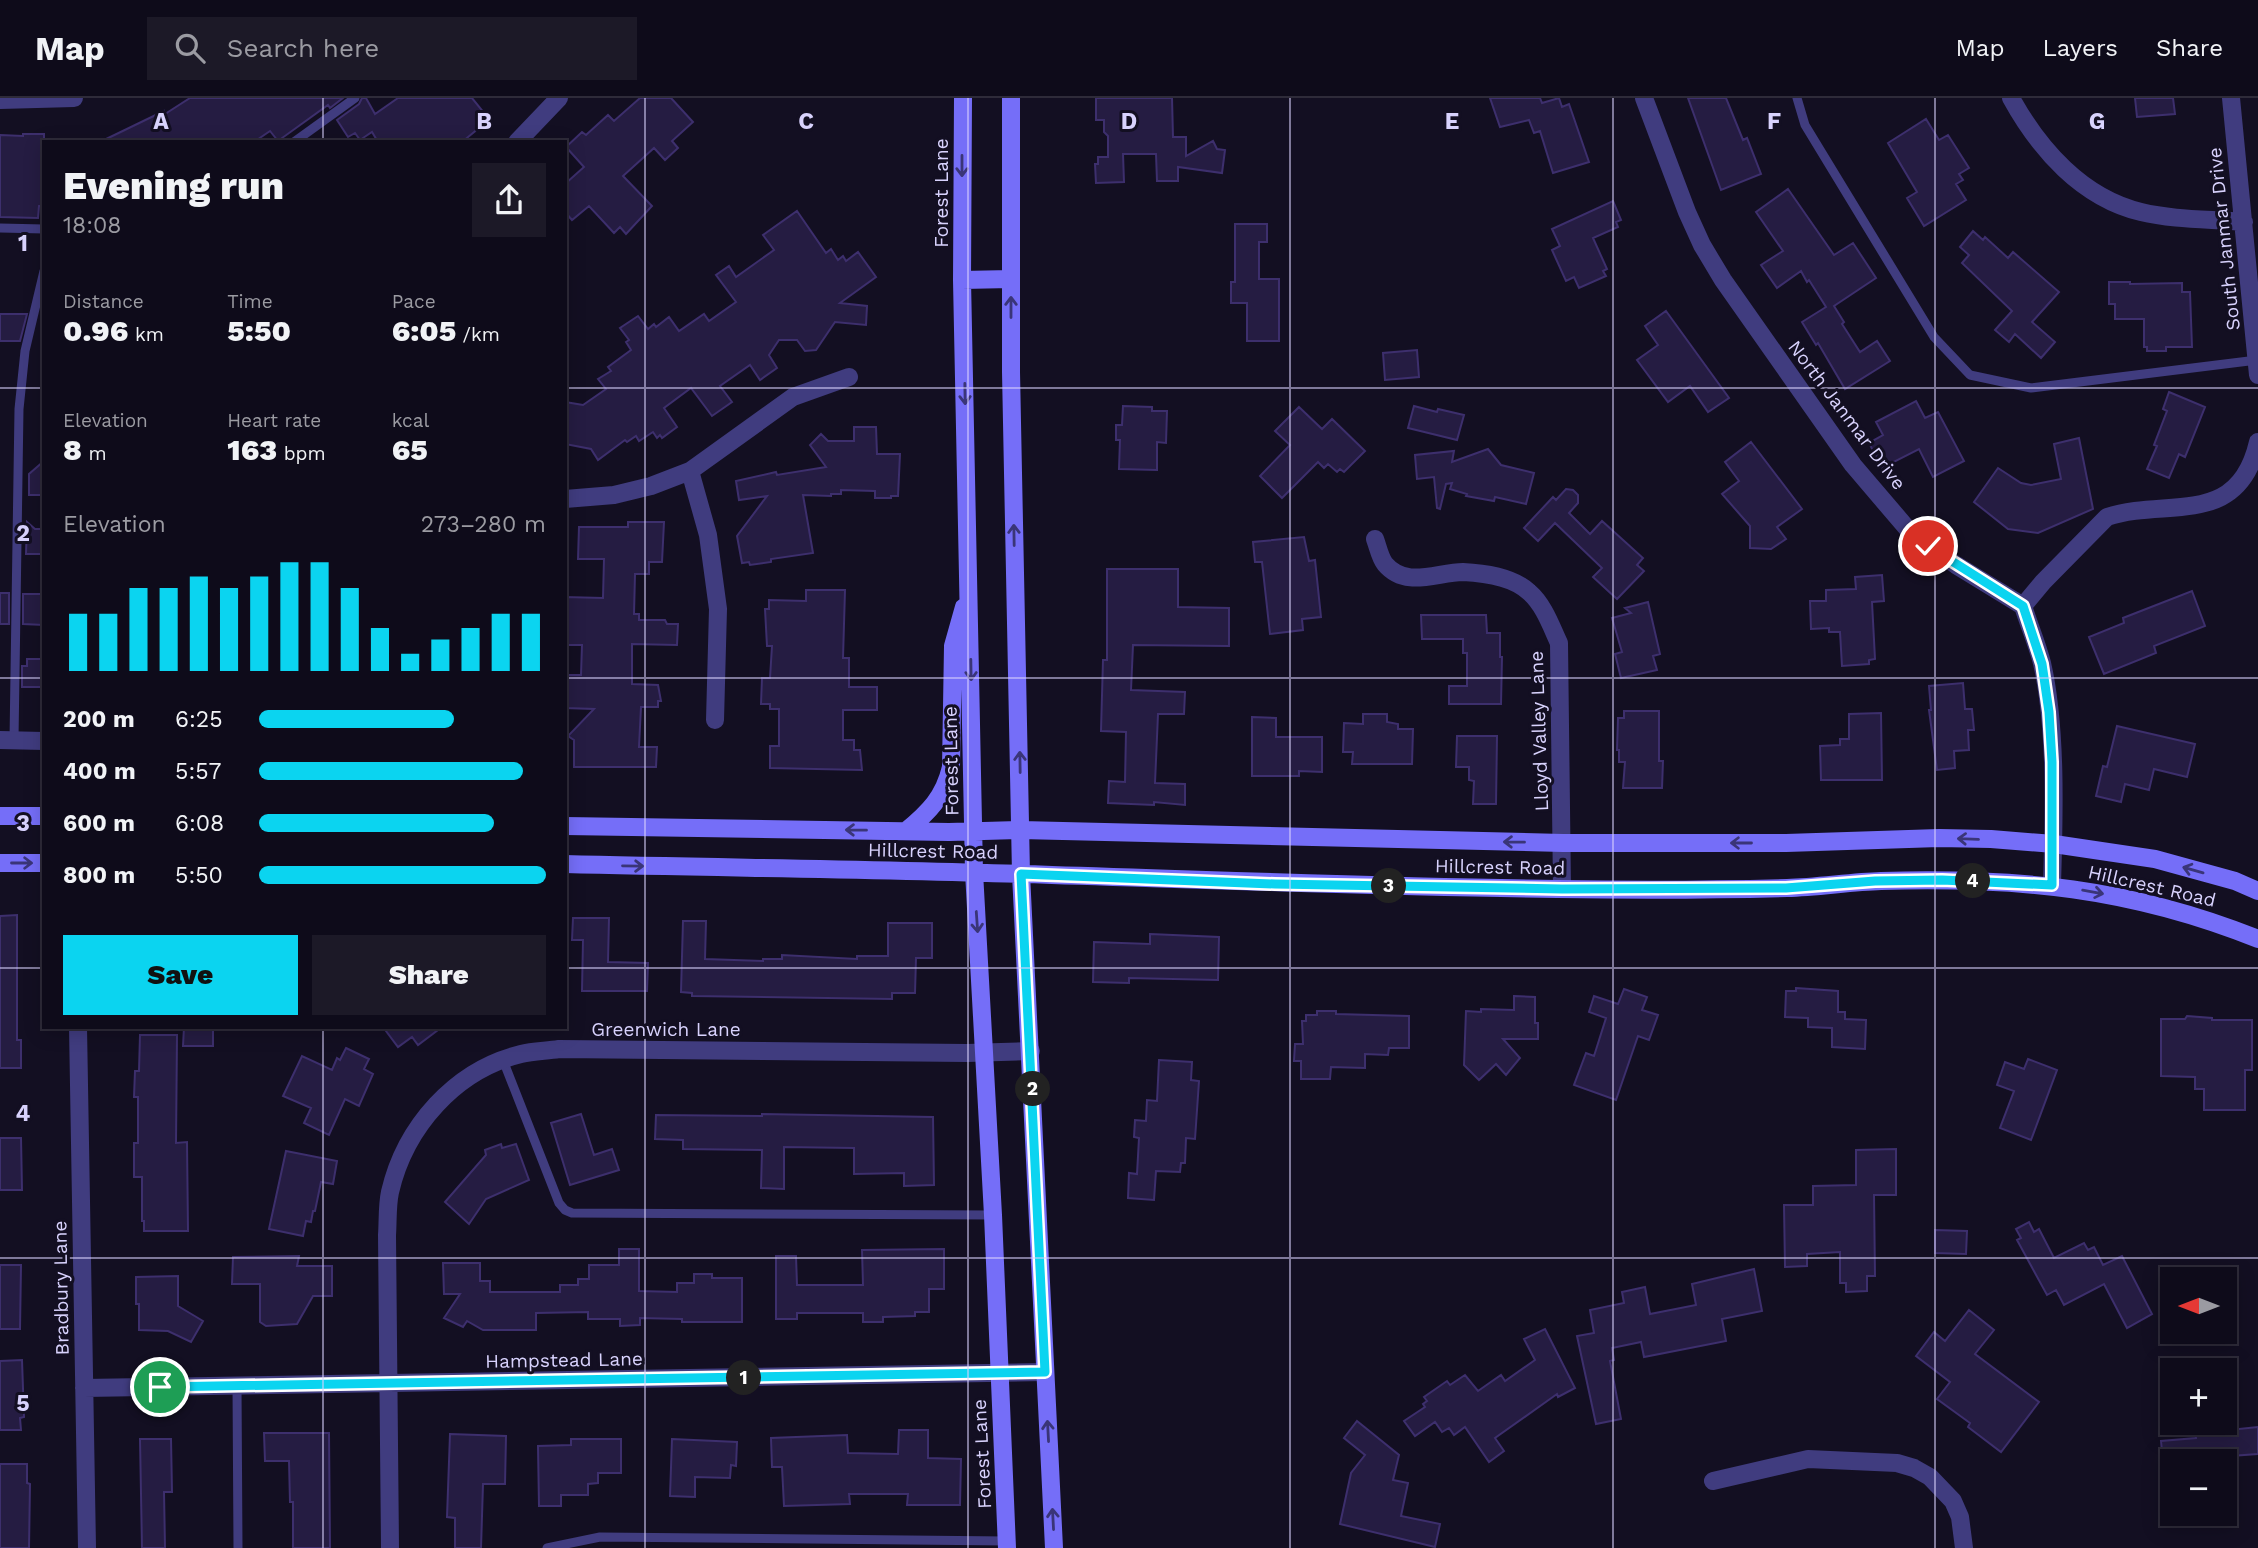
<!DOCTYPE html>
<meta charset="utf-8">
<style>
body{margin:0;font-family:"Work Sans",sans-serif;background:#1c1927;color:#f1f3f6;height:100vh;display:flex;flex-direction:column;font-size:26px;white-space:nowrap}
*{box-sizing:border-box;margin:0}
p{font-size:23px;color:#9b9ba2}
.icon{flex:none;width:38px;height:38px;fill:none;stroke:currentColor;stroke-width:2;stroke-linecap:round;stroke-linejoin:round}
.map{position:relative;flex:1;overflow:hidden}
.details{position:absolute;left:42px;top:42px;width:525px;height:889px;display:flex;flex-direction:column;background:#0e0b1a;border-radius:0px;box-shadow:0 4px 18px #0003,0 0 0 2px #2e2b39}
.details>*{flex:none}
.needle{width:46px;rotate:270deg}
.tools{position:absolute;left:2160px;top:1169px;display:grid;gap:14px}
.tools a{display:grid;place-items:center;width:77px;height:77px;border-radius:0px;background:#0e0b1a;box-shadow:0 4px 18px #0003,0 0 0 2px #2e2b39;font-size:35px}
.pin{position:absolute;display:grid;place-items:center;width:60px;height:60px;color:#fff;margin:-30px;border:4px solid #fff;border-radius:50%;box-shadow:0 2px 7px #0007}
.km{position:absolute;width:35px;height:35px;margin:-18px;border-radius:50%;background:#222;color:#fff;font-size:19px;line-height:35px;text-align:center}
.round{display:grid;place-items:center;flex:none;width:74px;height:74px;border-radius:0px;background:#1c1927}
.summary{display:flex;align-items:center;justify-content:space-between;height:119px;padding:0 21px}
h1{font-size:38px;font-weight:800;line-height:52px}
.figures{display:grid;grid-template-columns:repeat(3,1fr);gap:10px;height:119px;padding:7px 21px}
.figures div{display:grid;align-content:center}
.figures b{font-size:30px;font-weight:800}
.figures small{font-size:19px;font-weight:400}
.figures p{font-size:19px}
.chart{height:196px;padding:14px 21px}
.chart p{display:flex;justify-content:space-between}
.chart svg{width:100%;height:126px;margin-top:7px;stroke:#0bd4f0;stroke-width:6}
.primary-button{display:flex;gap:14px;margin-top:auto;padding:14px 21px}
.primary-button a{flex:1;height:80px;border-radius:0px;background:#0bd4f0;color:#111;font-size:28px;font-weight:800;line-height:80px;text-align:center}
.primary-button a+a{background:#1c1927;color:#f1f3f6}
ul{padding:0 21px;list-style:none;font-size:23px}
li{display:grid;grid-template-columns:112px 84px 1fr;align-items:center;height:52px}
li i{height:18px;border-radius:9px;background:#0bd4f0}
header{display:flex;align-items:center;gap:42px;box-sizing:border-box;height:98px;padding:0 35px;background:#0e0b1a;border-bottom:2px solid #2e2b39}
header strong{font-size:33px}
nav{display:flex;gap:38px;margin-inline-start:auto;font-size:24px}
.search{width:490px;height:63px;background:#1c1927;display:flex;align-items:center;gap:18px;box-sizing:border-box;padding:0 24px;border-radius:0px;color:#9b9ba2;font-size:26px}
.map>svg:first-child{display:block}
</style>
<header>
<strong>Map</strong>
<div class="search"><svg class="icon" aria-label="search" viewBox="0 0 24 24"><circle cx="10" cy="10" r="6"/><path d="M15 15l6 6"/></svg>Search here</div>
<nav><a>Map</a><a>Layers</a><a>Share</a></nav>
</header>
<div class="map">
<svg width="2258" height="1450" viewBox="0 0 2258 1450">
<rect width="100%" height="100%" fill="#130f22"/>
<path fill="#251c42" stroke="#3d2f6d" stroke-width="2" d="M190,0H343L330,10L328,7L278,43L270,33L254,44H100L164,13L165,16Z
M362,0H366L375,16L398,0H472L485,16L481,19L485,25L462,44H378L372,34L360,42L355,35L348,39L337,22L359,6Z
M640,0H671L693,24L672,43L678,50L665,62L654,50L623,78L652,108L626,136L620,129L614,135L589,108L572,122L565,114V86L584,69L566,49L582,34L586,37L608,17L614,23Z
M1096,0H1172L1173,39H1186V58L1213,43L1217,51L1225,52L1222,75L1178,69V83H1157L1156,56H1123L1124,84L1096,85L1095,66H1098V59H1108V38L1104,34V22H1096Z
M1490,0H1540L1542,5L1559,0L1562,9L1569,6L1589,64L1553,75L1540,33L1534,35L1529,22L1500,29Z
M1688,0H1726L1743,42L1747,40L1761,76L1721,92Z
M2135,0H2173L2175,16L2137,19Z
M1926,21L1939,42L1948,37L1969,70L1959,76L1963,82L1956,86L1966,102L1924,128L1907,100L1917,94L1888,45Z
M23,36H44V108H39L38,120L0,119V37L23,38Z
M1788,91L1834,157L1853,145L1876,180L1834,208L1844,224L1842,226L1860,254L1877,243L1890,263L1845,291L1818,245L1816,247L1802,224L1826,209L1809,182L1807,184L1801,173L1777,190L1761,167L1783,153L1756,114Z
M1613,103L1621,122L1616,124L1618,129L1593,140L1607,171L1603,173L1606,178L1579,190L1574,179L1566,183L1552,152L1560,148L1552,131Z
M797,113L826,155L831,151L838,162L843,158L846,163L858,154L876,179L840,205L867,208L866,227L835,224L816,252L805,253L797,242H779L769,257L777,270L760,282L750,267L720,288L732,304L712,318L691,290L664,310L677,329L662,340L660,337L657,340L653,334L639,343L636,338L627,344L625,342L598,362L591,351L565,346V304L583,307L606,291L598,281L611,273L608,269L631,252L626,244L629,242L620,230L638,218L648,231L654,226L656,229L669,219L679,233L704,216L709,223L736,204L716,177L729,168L736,179L774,152L763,137Z
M1235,126H1267V144H1259V181H1279V243H1247V205H1231V184H1235Z
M1973,133L1983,142L1985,139L2008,160L2013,154L2059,194L2032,224L2055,244L2041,260L2015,236L2009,244L1995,232L2012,213L1962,165L1969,157L1960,149Z
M2109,184H2130V186L2182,185V194H2190L2192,249H2166V253H2147V249H2144V221H2115V206H2109Z
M1666,213L1729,300L1708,314L1690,288L1668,304L1637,262L1658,247L1645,228Z
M0,216H27L20,243H0Z
M1417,252L1419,279L1385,282L1383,255Z
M2169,294L2205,309L2185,359L2179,356L2169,380L2147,371L2157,348L2154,347L2167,313L2163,311Z
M1916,303L1925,320L1938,314L1964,363L1933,379L1919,351L1882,370L1869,345L1883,337L1876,324Z
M1123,308L1152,309V313H1167L1166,345L1157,344V372L1119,371L1120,342H1116V327H1122Z
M1414,308L1437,314L1438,311L1464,317L1457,342L1408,330Z
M1299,309L1322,331L1332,321L1365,353L1344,374L1340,371L1337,374L1328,366L1324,370L1318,364L1282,400L1260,378L1290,347L1275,333Z
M854,329H876L877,356H900L898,398H891V400H875V393L841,392V396H831V398L803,397L813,455L771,461V464L750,467L749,464L742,465L737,438L767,398L739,402L736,383L776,374L777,377L826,369L810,347L821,336L828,343H854Z
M2079,340L2093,411L2038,435L2008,431L1974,404L1998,370L2021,385L2031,387L2061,381L2054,346Z
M1751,344L1802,411L1777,429L1786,441L1771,451L1750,450V428L1722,396L1739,383L1725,364Z
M1488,351L1501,367L1534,375L1526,406L1495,399L1494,403L1466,398L1467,396L1450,391L1452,385L1446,386L1440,411L1437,410L1434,379L1417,381L1415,357L1454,353L1452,364Z
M44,363V397H29V376Z
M1566,391L1573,392L1578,397V405L1569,415L1590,436L1602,423L1643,460L1637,467L1644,473L1617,501L1593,479L1602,470L1555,425L1538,443L1524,430L1553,399L1556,402Z
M27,424L35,431H44V456H26Z
M628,424H664L662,464H649V476H635L634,516H639V522H665L667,526H678L677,547L632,546V586L658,587L661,603H658V609H641L639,649H657L656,669H574V642L568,638L594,611L565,610L566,577H581L582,547H565V499L603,500L604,461H578L579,429H628Z
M1304,439L1309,463L1315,462L1321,519L1302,521L1303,532L1270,536L1262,464H1255L1253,444Z
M1107,471H1178V509L1229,510V548L1133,547L1131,592L1185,594L1184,616H1158L1155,685L1185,686V707L1154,704V707L1108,705L1109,683L1125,684L1126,634L1101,633L1103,562H1107Z
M1882,477L1884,503L1872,504L1875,561L1869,562V566L1842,568L1840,534H1829V530L1811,531L1810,503H1826V492L1856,491L1855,479Z
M806,492H845L843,560H849V589H877V612H843V642H854V652H860L862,672L770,670V648H779V611H770V606H761L762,580H770L772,548H767L765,511H769V502L806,503Z
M2192,493L2205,528L2154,548L2156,555L2104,576L2089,539L2124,525L2123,520Z
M0,495H9V526H0Z
M23,496H44V527L23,526Z
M1648,504L1660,556L1653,558L1657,572L1621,580L1615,556L1622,554L1612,520L1631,515L1625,510Z
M1421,517H1486L1487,535H1500V559H1502L1501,606H1449V588H1467V555H1463V541H1422Z
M27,561H44V589H22V568H27Z
M1963,585L1965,611H1972L1974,632H1968L1969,652L1954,653L1955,670L1937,672L1929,612H1931L1929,588Z
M1624,613H1659V663H1663L1662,690H1623L1625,664H1619V652H1617L1618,620H1624Z
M1881,615L1882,682H1821L1820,648L1840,647V641H1849V616Z
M1363,616H1387V624L1398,626V631H1413L1412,666H1352L1353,654H1343L1344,625L1363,626Z
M1252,619L1276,620V639H1322V674L1299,673V678H1252Z
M2117,628L2195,646L2187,679L2154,671L2149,692L2125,686L2121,704L2096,698L2103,668L2107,669Z
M1457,638H1497L1496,706H1473L1474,683L1469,682V669H1456Z
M17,817V942H21V970H0V818Z
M573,820H609L608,864L648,865L647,893H582L583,842H572Z
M683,823H706L705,861L763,863V861H782V857L857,861V858H888V825H932V860H916L915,895H892V901L692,898V895L681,894Z
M1150,836L1219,839L1218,882L1129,880V885L1093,884L1094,844L1150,846Z
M1796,890L1838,893V914H1845V921L1866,922L1865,951L1832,949V930L1808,929V920L1785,919L1786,893H1796Z
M1624,891L1647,899L1642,912L1658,917L1649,942L1638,938L1616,1002L1574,987L1586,955L1594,958L1606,920L1589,914L1594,898L1618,906Z
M1514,898L1535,899V925H1538V941H1503L1520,960L1506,977L1496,966L1479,982L1464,967L1466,913L1481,914V911L1514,912Z
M1317,913H1336V916L1409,918V950H1389L1388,957L1365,956V970L1331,969L1330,981H1301V963H1294L1295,946H1303L1302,923H1306V917H1317Z
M2187,918L2212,920V922H2252V972H2245V1012H2204V991H2195V979L2161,978V921H2185Z
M184,929H213V948H183Z
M383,929H442L418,947L412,939L398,949Z
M140,937H177L176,1045L187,1044L188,1133H144V1123H142V1079H134V1045H138V999H134L135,973H139Z
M346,950L369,961L364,971L373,976L359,1008L345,1001L329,1037L304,1025L311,1010L283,998L302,958L332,972L337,960L340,962Z
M2028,961L2057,972L2031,1042L2000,1030L2014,993L1997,987L2005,964L2024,971Z
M1159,962L1192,964L1191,982L1199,983L1195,1041L1186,1040L1185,1065H1181L1180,1074L1156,1073L1154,1102L1128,1100L1129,1075L1137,1076L1139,1040L1134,1039L1135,1022L1146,1023L1147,1002L1157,1003Z
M581,1016L594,1057L612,1051L619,1072L570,1087L551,1025Z
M762,1016L933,1019L934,1087L904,1088V1075L854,1076V1050L784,1049V1091L761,1090L762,1052L683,1051V1042L655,1041L656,1017L762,1018Z
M0,1040H21L22,1092H0Z
M501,1046L502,1050L516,1046L529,1082L486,1101L469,1126L445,1104L486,1057L485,1052Z
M1896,1051V1097H1874L1875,1178H1867V1193L1846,1194V1185H1840V1154L1807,1156V1168L1785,1169L1784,1107H1813V1088L1856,1087V1052Z
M286,1053L337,1063L333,1086L321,1084L315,1113H313L311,1124L306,1123L303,1138L269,1131Z
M2029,1124L2034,1134L2039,1131L2054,1160L2084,1145L2088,1152L2094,1149L2103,1167L2122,1158L2152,1216L2127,1230L2104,1186L2064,1207L2056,1192L2047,1197L2017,1142L2021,1140L2016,1131Z
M1935,1132L1967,1133L1966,1156L1935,1155Z
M619,1151H639V1193L677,1194V1185H694V1176H712V1180H742V1224H682V1221L640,1220V1227L620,1228V1221H588V1214L536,1215V1232H483L467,1223L463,1229L444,1220L460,1196H444L443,1165H480V1183H490V1194H560V1187H578V1181H589V1167H619Z
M944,1151V1191H929V1214H915V1218L883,1219V1224H863V1215H797V1221H776V1158H796L797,1187H863L862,1152Z
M299,1158L297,1168H332V1198H313L297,1226L266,1228L260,1224V1186H232L233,1159Z
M0,1167H21L20,1231H0Z
M1754,1171L1762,1213L1722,1221L1726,1243L1644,1259L1641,1244L1612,1250L1614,1262L1610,1263L1621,1321L1596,1326L1577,1238L1594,1235L1590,1212L1624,1205L1622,1194L1645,1189L1650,1216L1696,1207L1692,1186Z
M178,1178V1208L203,1223L191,1244L168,1233L139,1232V1206H136V1179Z
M1969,1212L1994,1232L1975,1256L2039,1304L2001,1354L1968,1329L1970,1325L1937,1301L1950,1284L1916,1258L1934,1234L1945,1243Z
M1545,1231L1575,1290L1558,1299L1557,1296L1495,1340L1504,1353L1489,1364L1465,1329L1454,1337L1449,1330L1442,1334L1435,1324L1415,1338L1404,1323L1425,1309L1423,1306L1427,1303L1424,1299L1447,1283L1450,1287L1465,1277L1478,1293L1501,1277L1505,1283L1535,1262L1524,1241Z
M22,1262L24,1319L20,1320L21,1332H0V1263Z
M1357,1323L1399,1357L1393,1382L1408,1385L1401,1418L1440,1426L1435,1449L1340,1426L1351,1375L1365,1357L1344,1340Z
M2194,1325H2219L2220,1333L2258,1329V1356L2231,1358V1363H2163L2161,1343L2196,1340Z
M899,1332H928V1360L961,1361L960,1407H907L908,1396H849L850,1406L784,1408L782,1369H772L771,1340L847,1337L848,1355L898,1356Z
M264,1335H329L330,1450H293V1404H290L289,1363H265Z
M450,1336L506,1338L505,1386H483L481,1450H455V1420L447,1419Z
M140,1341H171L172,1394H164L165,1450H142Z
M571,1341H621V1375H598V1385L588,1386V1397H561V1408H539L538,1348L571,1347Z
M672,1341L737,1344L736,1368L731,1367L730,1380L695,1379V1399L670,1398Z
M0,1366H27V1385L30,1386L29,1450H0Z"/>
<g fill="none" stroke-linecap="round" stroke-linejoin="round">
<path stroke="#403c7f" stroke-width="9" d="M1797,0L1805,27L1934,239L1970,277L2031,290L2257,262
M294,44L355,0
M0,130L44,131
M14,642L19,311L25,253L44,173
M503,962L559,1105L565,1112L572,1115L993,1117
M237,1288L238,1450
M547,1450L600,1439L1007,1443"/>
<path stroke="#403c7f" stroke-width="18" d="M1644,0L1687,114L1702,147L1723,182L1853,367L1911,435L1956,467L2023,508C2029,527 2037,546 2042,565C2057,631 2054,720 2052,787
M2011,0C2039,51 2082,100 2141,114C2174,122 2210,121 2244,124
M2231,0L2258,277
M0,2L74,0
M517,44L559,0
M690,373L708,437L718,511L715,622
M565,401L614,397L651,388L690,373L793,299L849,279
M1375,441C1378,449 1380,460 1385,466C1406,491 1437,474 1463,474C1484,475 1513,479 1529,494C1544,507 1551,528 1559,545L1562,791
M2023,508L2043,484L2107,419C2168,399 2238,431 2258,344
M0,642L44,643
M78,929L87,1450
M84,1290L1045,1274
M1713,1383L1808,1361L1897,1365L1914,1370L1930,1379L1953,1403L1960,1419L1964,1450
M390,1450L387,1137C388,1123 387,1108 390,1094C405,1029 455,972 521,956C533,953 546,953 559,951L967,955L1031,953"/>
<path stroke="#756ef8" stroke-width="18" d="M963,0L962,182L974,774L993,1117L1007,1450
M1011,0V274L1021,776L1054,1450
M962,182L1011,181
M0,718H44
M565,728L949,734L1021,732L1563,745H1786L1939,740L1991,741L2054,746L2155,761L2235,783L2258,793
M906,733C929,714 944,699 951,669L953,548L964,509
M0,765H44
M565,766C728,770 890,771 1052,777C1221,782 1388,789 1557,791C1633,792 1711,792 1787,790C1819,789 1850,784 1881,783C2017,779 2131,790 2258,841"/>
</g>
<defs><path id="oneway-shaft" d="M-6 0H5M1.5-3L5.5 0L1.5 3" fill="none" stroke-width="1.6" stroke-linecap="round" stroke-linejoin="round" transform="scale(1.75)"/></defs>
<g stroke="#3a3578">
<use href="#oneway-shaft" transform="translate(962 68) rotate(90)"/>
<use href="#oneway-shaft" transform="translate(1011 209) rotate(-90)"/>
<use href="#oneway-shaft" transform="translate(965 296) rotate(89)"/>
<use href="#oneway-shaft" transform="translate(1014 437) rotate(-91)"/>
<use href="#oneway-shaft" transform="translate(971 572) rotate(89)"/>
<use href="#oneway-shaft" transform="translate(1020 664) rotate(-91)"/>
<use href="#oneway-shaft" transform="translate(856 732) rotate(-179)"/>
<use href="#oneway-shaft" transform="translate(1968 741) rotate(-178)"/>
<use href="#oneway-shaft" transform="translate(1514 744) rotate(-179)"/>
<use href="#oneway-shaft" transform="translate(1741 745) rotate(180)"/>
<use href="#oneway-shaft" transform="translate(22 765)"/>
<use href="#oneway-shaft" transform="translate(633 768) rotate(1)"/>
<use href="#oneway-shaft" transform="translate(2193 772) rotate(-164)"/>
<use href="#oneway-shaft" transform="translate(2093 794) rotate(10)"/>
<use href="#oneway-shaft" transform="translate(977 824) rotate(86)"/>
<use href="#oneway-shaft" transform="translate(1048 1333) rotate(-93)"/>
<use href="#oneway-shaft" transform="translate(1053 1421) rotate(-93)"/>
</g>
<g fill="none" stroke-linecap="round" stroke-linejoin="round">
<defs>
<path id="route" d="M160,1289L1045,1274L1021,776L1275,786L1562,791L1786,790L1875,783L1942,782L2052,787V664L2049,614L2042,566L2023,508L1928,448"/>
</defs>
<use href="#route" stroke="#fff" stroke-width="14"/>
<use href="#route" stroke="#0bd4f0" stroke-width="9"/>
</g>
<path fill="none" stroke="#d8d2fd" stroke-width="2" stroke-opacity="0.55" d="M323,0V44M645,0V1450M968,0V1450M1290,0V1450M1613,0V1450M1935,0V1450M0,290H44M565,290H2258M0,580H44M565,580H2258M0,870H44M565,870H2258M323,929V1450M0,1160H2258"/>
<g text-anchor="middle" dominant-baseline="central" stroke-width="6" stroke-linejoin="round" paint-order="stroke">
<g font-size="19" fill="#d8d2fd" stroke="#130f22">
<text transform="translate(941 95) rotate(-90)">Forest Lane</text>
<text transform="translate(2224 141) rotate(-96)">South Janmar Drive</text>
<text transform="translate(1847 317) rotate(53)">North Janmar Drive</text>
<text transform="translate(1539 633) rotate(-92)">Lloyd Valley Lane</text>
<text transform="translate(951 663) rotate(-91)">Forest Lane</text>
<text transform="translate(933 753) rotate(1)">Hillcrest Road</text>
<text transform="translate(1500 769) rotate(1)">Hillcrest Road</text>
<text transform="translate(2152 788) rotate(13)">Hillcrest Road</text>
<text x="666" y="931">Greenwich Lane</text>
<text transform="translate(61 1190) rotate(-91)">Bradbury Lane</text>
<text transform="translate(564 1262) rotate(-1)">Hampstead Lane</text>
<text transform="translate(982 1356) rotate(-93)">Forest Lane</text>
</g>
</g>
<g font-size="23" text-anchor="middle" font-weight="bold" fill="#d8d2fd" stroke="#130f22" stroke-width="6" stroke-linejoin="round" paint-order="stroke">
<text x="161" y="31">A</text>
<text x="484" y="31">B</text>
<text x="806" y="31">C</text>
<text x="1129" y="31">D</text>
<text x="1452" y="31">E</text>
<text x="1774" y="31">F</text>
<text x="2097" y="31">G</text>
<text x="23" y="153">1</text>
<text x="23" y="443">2</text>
<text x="23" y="733">3</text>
<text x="23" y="1023">4</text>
<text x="23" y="1313">5</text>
</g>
</svg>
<div class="tools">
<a><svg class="needle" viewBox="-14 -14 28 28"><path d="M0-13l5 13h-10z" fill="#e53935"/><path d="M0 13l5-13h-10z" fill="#9b9ba2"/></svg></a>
<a>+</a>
<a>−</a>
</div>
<div class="pin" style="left:160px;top:1289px;background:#1e9e55"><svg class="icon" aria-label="arrive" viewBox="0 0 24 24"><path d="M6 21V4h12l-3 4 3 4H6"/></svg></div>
<div class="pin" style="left:1928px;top:448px;background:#d93025"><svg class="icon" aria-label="check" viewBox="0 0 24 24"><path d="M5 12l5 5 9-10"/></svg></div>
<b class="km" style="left:744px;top:1280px">1</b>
<b class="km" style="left:1033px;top:991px">2</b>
<b class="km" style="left:1389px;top:788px">3</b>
<b class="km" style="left:1973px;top:783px">4</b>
<section class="details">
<div class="summary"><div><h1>Evening run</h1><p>18:08</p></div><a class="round"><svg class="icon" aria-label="share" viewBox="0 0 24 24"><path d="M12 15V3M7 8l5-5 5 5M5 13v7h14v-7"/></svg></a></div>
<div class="figures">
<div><p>Distance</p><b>0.96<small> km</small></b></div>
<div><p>Time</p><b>5:50</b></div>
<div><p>Pace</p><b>6:05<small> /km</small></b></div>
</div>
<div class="figures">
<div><p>Elevation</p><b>8<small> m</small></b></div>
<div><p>Heart rate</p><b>163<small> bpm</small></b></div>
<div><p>kcal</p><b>65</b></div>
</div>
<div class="chart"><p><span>Elevation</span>273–280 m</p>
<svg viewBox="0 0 160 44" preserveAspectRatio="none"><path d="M5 44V24M15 44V24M25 44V15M35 44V15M45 44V11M55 44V15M65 44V11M75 44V6M85 44V6M95 44V15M105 44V29M115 44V38M125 44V33M135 44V29M145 44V24M155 44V24"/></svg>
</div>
<ul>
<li><b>200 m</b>6:25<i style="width:68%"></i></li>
<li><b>400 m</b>5:57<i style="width:92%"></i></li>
<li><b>600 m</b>6:08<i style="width:82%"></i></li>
<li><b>800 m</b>5:50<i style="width:100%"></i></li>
</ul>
<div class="primary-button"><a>Save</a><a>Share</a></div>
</section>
</div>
